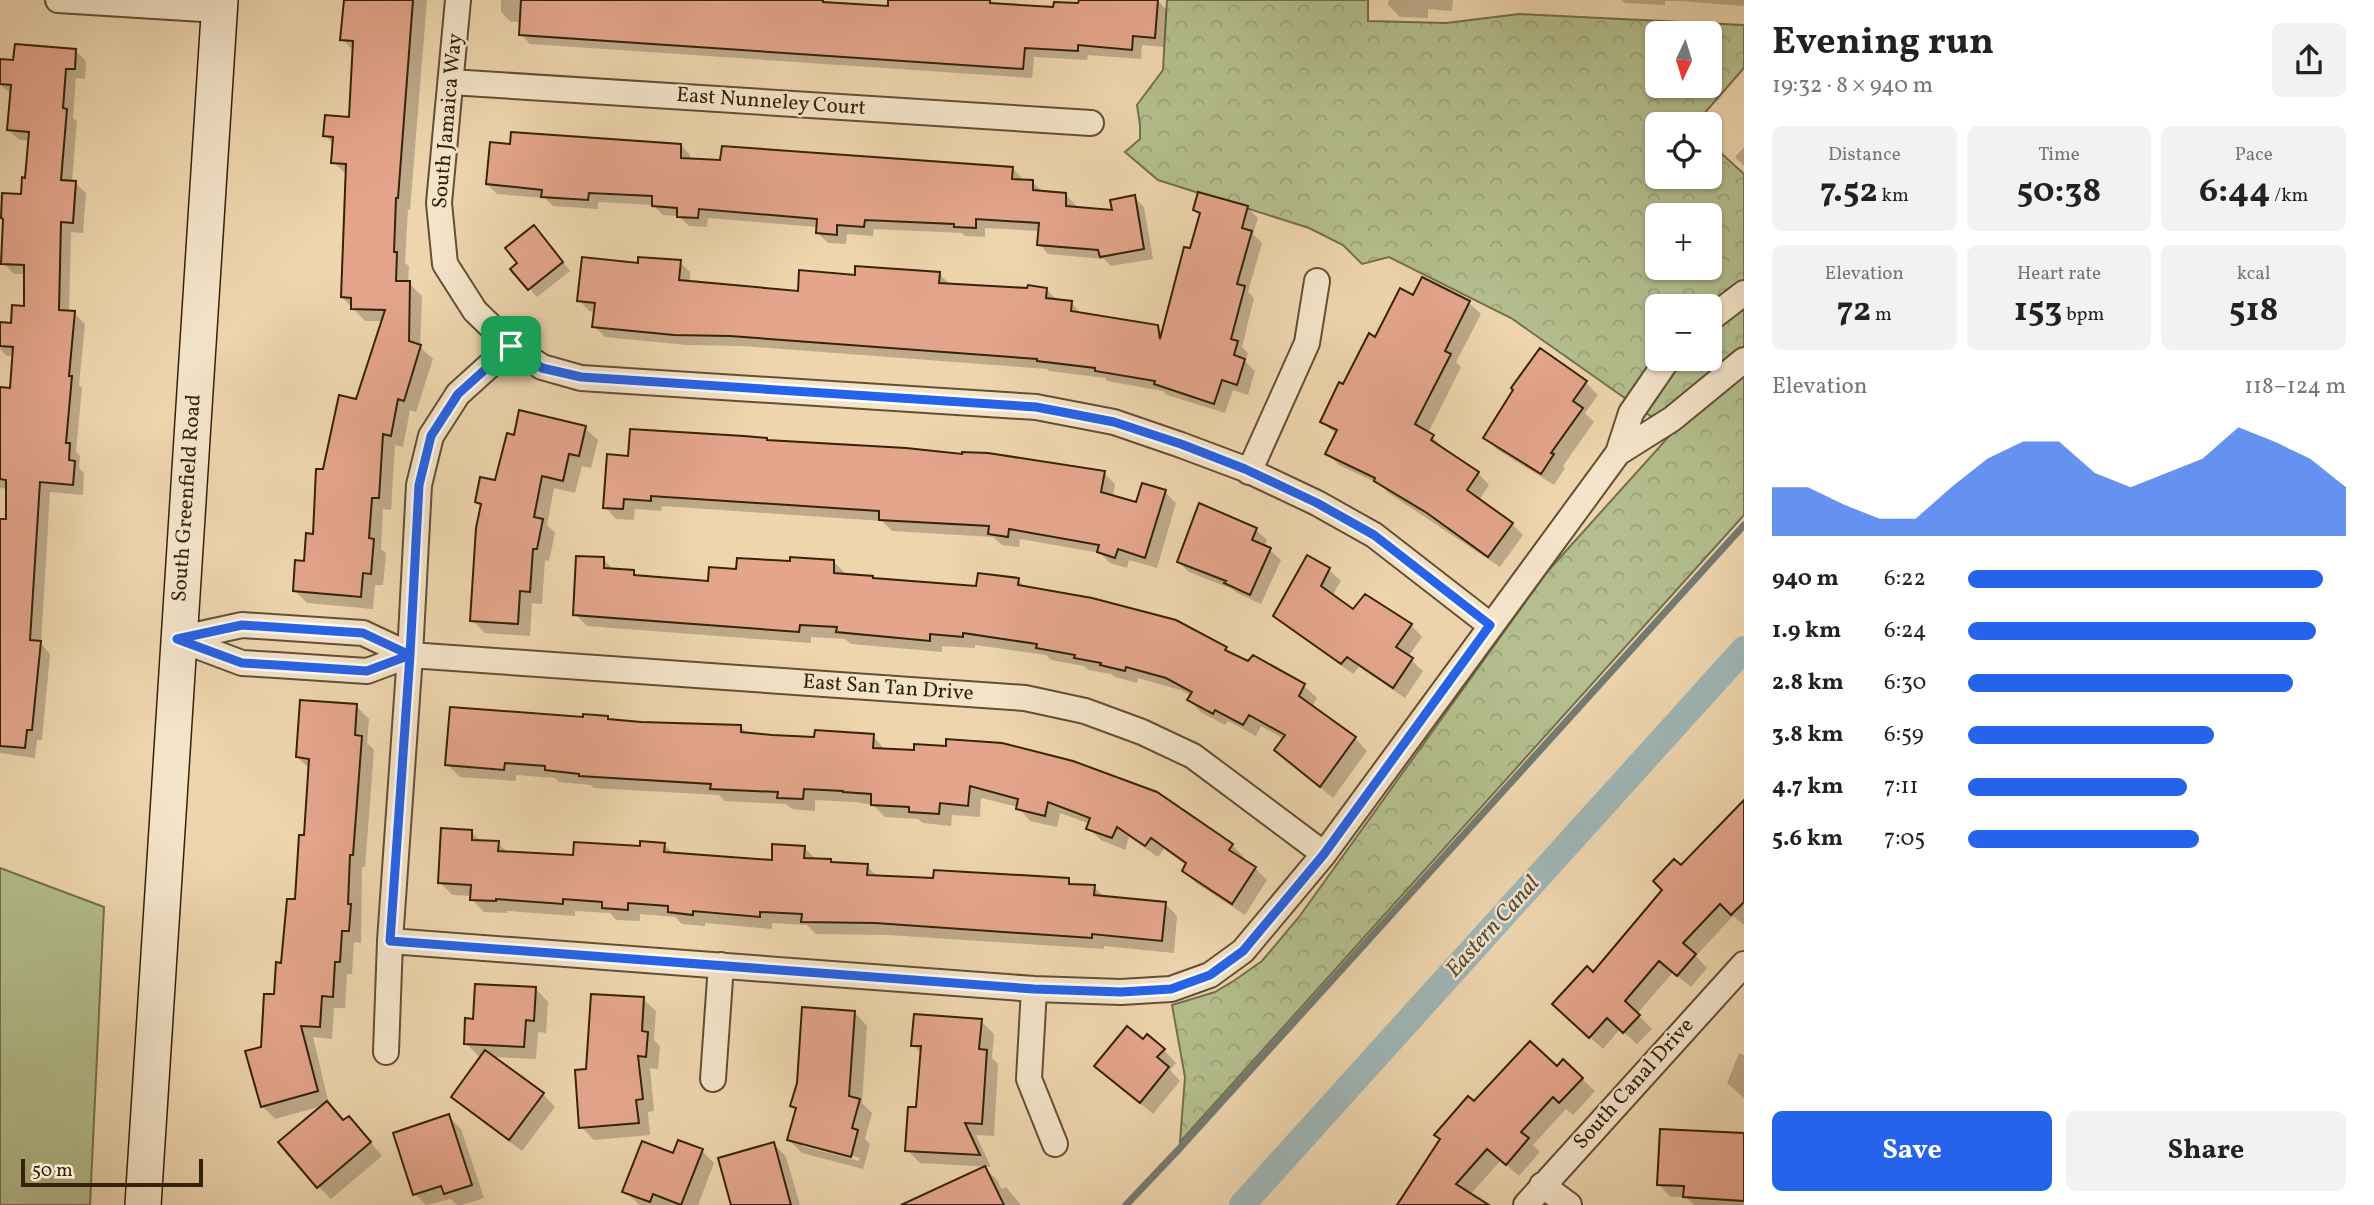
<!DOCTYPE html>
<meta charset="utf-8">
<style>
body{margin:0;font-family:Vollkorn,serif;background:#f2f2f2;color:#222;height:100vh;display:flex;flex-direction:column;font-size:26px;white-space:nowrap}
*{box-sizing:border-box;margin:0}
p{font-size:23px;color:#767676}
.icon{flex:none;width:38px;height:38px;fill:none;stroke:currentColor;stroke-width:2;stroke-linecap:round;stroke-linejoin:round}
.map{position:relative;flex:1;overflow:hidden}
.details{display:flex;flex-direction:column;background:#fff;width:630px}
.details>*{flex:none}
.needle{width:46px;rotate:184deg}
.controls{position:absolute;left:1645px;top:21px;display:grid;gap:14px}
.controls a{display:grid;place-items:center;width:77px;height:77px;border-radius:10px;background:#fff;box-shadow:0 2px 5px #0004;font-size:35px}
.scale{position:absolute;left:21px;bottom:18px;width:182px;box-sizing:border-box;padding-left:7px;border:4px solid #35220b;border-top:0;font-size:19px;line-height:24px;white-space:nowrap;color:#35220b;-webkit-text-stroke:5px #f4e4ca;paint-order:stroke}
.pin{position:absolute;display:grid;place-items:center;width:60px;height:60px;color:#fff;margin:-30px;border-radius:14px;box-shadow:0 4px 10px #0006}
.round{display:grid;place-items:center;flex:none;width:74px;height:74px;border-radius:10px;background:#f2f2f2}
.overview{display:flex;align-items:center;justify-content:space-between;height:119px;padding:0 28px}
h1{font-size:38px;font-weight:700;line-height:52px}
.metrics{display:grid;grid-template-columns:repeat(3,1fr);gap:10px;height:119px;padding:7px 28px}
.metrics div{display:grid;align-content:center;border-radius:10px;background:#f2f2f2;text-align:center}
.metrics b{font-size:35px;font-weight:700}
.metrics small{font-size:19px;font-weight:400}
.metrics p{font-size:19px}
.chart{height:196px;padding:14px 28px}
.chart p{display:flex;justify-content:space-between}
.chart svg{width:100%;height:126px;margin-top:7px;fill:#2563eb;opacity:.7}
.action{display:flex;gap:14px;margin-top:auto;padding:14px 28px}
.action a{flex:1;height:80px;border-radius:10px;background:#2563eb;color:#fff;font-size:28px;font-weight:700;line-height:80px;text-align:center}
.action a+a{background:#f2f2f2;color:#222}
ul{padding:0 28px;list-style:none;font-size:23px}
li{display:grid;grid-template-columns:112px 84px 1fr;align-items:center;height:52px}
li i{height:18px;border-radius:9px;background:#2563eb}
main{display:flex;flex:1;min-height:0}
.map>svg:first-child{display:block}
</style>
<main>
<div class="map">
<svg width="1744" height="1205" viewBox="0 0 1744 1205">
<defs>
<pattern id="park-crowns" width="20" height="18" patternUnits="userSpaceOnUse" patternTransform="scale(1.75)"><rect width="20" height="18" fill="#b4be8e"/><path d="M2 6a3 3 0 1 1 6 0M12 15a3 3 0 1 1 6 0" fill="none" stroke="#9ba379"/></pattern>
</defs>
<rect width="100%" height="100%" fill="#eed5ae"/>
<filter id="stains"><feTurbulence type="fractalNoise" baseFrequency=".00286" numOctaves="4"/><feColorMatrix values="0 0 0 0 .2 0 0 0 0 .09 0 0 0 0 .02 0 0 0 .5 -.17"/></filter>
<radialGradient id="worn" r=".72"><stop offset=".6" stop-color="#630" stop-opacity="0"/><stop offset="1" stop-color="#630" stop-opacity=".3"/></radialGradient>
<path fill="#b4be8e" stroke="#74704c" stroke-width="2" d="M0,868L104,907L90,1205H0Z"/>
<path fill="url(#park-crowns)" stroke="#74704c" stroke-width="2" fill-rule="evenodd" d="M1167,0H1368V21L1446,23L1519,14L1744,25V68L1695,124H1657V177H1710V143L1744,174V515L1180,1142L1185,1077L1172,1005L1215,992L1235,980L1262,961L1299,917L1547,572L1673,432L1511,318L1389,257L1362,264L1343,245L1309,228L1158,180L1125,152L1140,139V125L1137,105L1163,70ZM1657,33H1710V86H1657ZM1657,215H1710V268H1657ZM1657,306H1710V359H1657Z"/>
<path fill="#0003" fill-rule="evenodd" d="M348,0H427L410,210H408L405,263L409,266L408,282L422,296L420,347L433,359L416,412L410,410L403,447L395,445L391,510L383,509L381,549L386,553L383,585H375L373,609L307,603L294,590L314,535L325,471L358,401L383,321H365L342,297L347,175L333,162L334,145L325,135L351,119L355,52L342,39Z
M501,0H823L827,4L889,8L890,0H991L996,5L1055,9L1112,0H1157L1167,10L1164,47L1142,45L1141,59L1088,55L1087,60L1034,57L1032,78L530,44L521,34V22H511L501,12Z
M1389,0H1453L1452,11L1428,9V18L1400,17L1388,5Z
M1622,0H1744V6L1681,1H1665V5L1625,3Z
M75,50L86,61L85,79L76,78L73,118L77,121L72,182L75,183L86,193L83,233L71,232L69,313H74L85,324L79,385L82,388L76,452L80,456L79,468L84,473L83,495L50,492L41,644L50,654L42,740H37L35,758L0,753V521H7L8,489L0,488V389L11,390L14,356H7L0,349V324L12,325L26,308V274H14L3,263L27,180L30,141L19,140L9,130L12,94L0,85V61L15,62Z
M681,145L690,155V160L1012,168L1022,178V181L1032,182L1042,191L1066,195L1076,205L1075,209L1114,212L1134,197L1144,207L1153,259L1111,266L1104,259L1048,254L1039,244L1040,231L985,228V237L965,236L962,233L874,229L873,236L847,234L846,244L828,243L818,233V227L708,218L707,227L689,226L679,216L663,215L653,205L598,202V209L553,206L545,198L497,194L487,184Z
M1744,147V166L1735,157Z
M1247,207L1258,218L1253,234L1262,243L1248,292L1254,298L1242,347L1248,353L1245,361L1255,371L1248,395L1233,390L1225,413L1167,395L1163,391L1107,381L1105,378L1049,371L1047,369L742,346L686,345L605,337L594,326L596,312L589,311L579,300L640,265L680,262L690,272V282L799,292L856,277L939,274L951,285L1046,289L1057,300L1071,303L1082,314L1157,327L1164,333L1201,216L1195,210Z
M542,236L570,271L537,297L513,269Z
M1423,279L1469,303L1481,314L1456,362L1461,367L1428,433L1444,448L1443,450L1478,473L1489,485L1479,500L1512,524L1523,535L1500,567L1387,492L1381,485L1339,465L1327,453L1336,434L1322,422L1376,339L1413,297Z
M1585,382L1598,395L1585,413L1594,422L1563,466L1565,468L1554,485L1498,450L1485,438Z
M585,428L598,440L591,468L582,466L575,493L554,488L547,525L555,533L549,561L545,560L542,604L532,603L530,636L485,633L472,620L482,507L477,502L497,482L515,437Z
M768,442L1104,473L1115,484L1113,497L1137,504L1165,492L1176,503L1157,568L1129,560L1127,568L1110,563L1100,553L1020,539L1019,547L1002,545L993,537L892,531L882,521L662,506L661,511L635,509L634,520L616,519L605,507L630,458Z
M1256,530L1267,540L1264,547L1270,550L1281,560L1261,604L1237,593L1232,589L1189,572L1179,562Z
M1308,558L1329,570L1341,581L1332,596L1354,611L1411,625L1422,637L1408,657L1423,671L1405,698L1359,667L1353,674L1287,627L1275,616Z
M603,559L615,571L634,572L639,577L710,583L738,571L834,562L846,574L875,580L978,588L1018,580L1026,588L1226,648L1234,657L1248,664L1253,658L1304,686L1317,698L1312,707L1355,738L1367,751L1333,798L1276,750L1284,739L1261,726L1256,736L1228,721L1225,725L1202,713L1189,700L1192,696L1180,690L1138,678L1137,683L1115,677L1111,674L1088,670L1084,666L1051,660L1046,655L975,645V648L942,646V652L851,644L845,639L811,637V643L587,626L575,614Z
M356,706L369,719L367,743L374,750L365,867H362L361,943L354,942L352,974H347L345,1008H334L332,1039L313,1037L329,1104L344,1122L361,1131L382,1156L331,1199L318,1186L326,1105L275,1119L262,1106V1048L297,901L305,837L310,769L297,757Z
M608,718L611,721L641,723L740,726L748,734L816,739L873,736L886,751L1232,845L1244,857L1242,860L1255,868L1267,880L1245,915L1196,883L1184,871L1187,866L1164,849L1158,857L1129,837L1125,850L1101,840L1088,828L1090,824L1060,813L1057,827L1030,821L1018,807L981,798L980,817L952,815L951,826L923,823L918,819L885,817L873,805L855,802L815,800V811L792,809L786,804L725,801L719,795L594,788L591,785L559,782L555,778L516,775V781L460,777L447,764L584,719Z
M1744,803V925L1733,916L1696,956L1707,968L1691,987L1673,972L1637,1014L1652,1029L1637,1044L1620,1029L1603,1049L1567,1017L1593,974L1681,868Z
M471,832L482,842L498,843L508,853L574,857L664,845L674,854L773,861L804,848L817,860L830,861L833,864L867,866L879,878L1068,880L1075,886L1094,887L1105,898L1165,903L1177,916L1174,953L1104,946V949L889,935L816,934L807,925L772,923V929L705,923V926L682,924L675,917L640,914V921L616,920L610,913L575,911V916L507,911V913L484,912L472,899V896L452,895L440,882Z
M536,989L548,1002L546,1033L538,1032L536,1059L492,1057L543,1094L555,1107L522,1151L466,1109L453,1097L483,1056H478L466,1043L474,1021Z
M643,999L656,1011L654,1040L660,1046L658,1069L650,1068L654,1111L648,1112L650,1135L594,1140L581,1127Z
M855,1013L867,1026L862,1103L872,1113L865,1139L870,1144L863,1169L802,1153L789,1140L797,1110L792,1106ZM802,1142L860,1158L859,1161L802,1146Z
M981,1021L994,1034L992,1058L998,1064L994,1136L976,1135L991,1167L920,1163L907,1150L918,1109L922,1054L913,1045Z
M1143,1042L1164,1050L1176,1063L1170,1070L1180,1081L1153,1114L1097,1066Z
M1739,1053L1744,1055V1098L1727,1083Z
M1557,1068L1582,1079L1595,1091L1573,1115L1566,1109L1533,1145L1540,1152L1519,1176L1501,1160L1470,1195L1483,1205H1399L1474,1104Z
M448,1116L461,1129L484,1198L462,1205H457L451,1199L426,1205L415,1194Z
M1740,1133H1744V1205H1694L1686,1197H1671L1658,1184Z
M774,1144L786,1157L800,1205H733Z
M702,1151L714,1163L698,1205H640L624,1191L674,1155Z
M985,1168L997,1180L1002,1189L1006,1187L1021,1205H933Z"/>
<g fill="none" stroke-linecap="round" stroke-linejoin="round">
<path stroke="#757b72" stroke-width="7" d="M1126,1205L1180,1148L1744,525"/>
<path stroke="#9fb6b6" stroke-width="26" d="M1242,1205L1744,649"/>
</g>
<path fill="#e4a58c" stroke="#35220b" stroke-width="2" d="M344,0H413L398,198H396L394,252H397L396,281H410L409,341L421,345L404,401L398,399L391,436L383,434L379,498H372L369,538L374,539L371,574L363,573L361,597L293,591L295,560L304,561L306,533L313,534L316,469H323L339,395L356,399L385,310L351,309V298L341,297L346,164L331,163L333,137L323,136L325,115L349,117L353,41L340,40Z
M521,0H823V2L888,6V0H990V3L1053,7L1054,2L1078,3L1079,0H1158L1155,38L1133,36L1132,50L1078,45V51L1025,48L1023,69L519,35Z
M15,44L76,49L75,69H66L63,108L67,109L61,180L76,181L73,223L61,222L59,310L75,311L69,376H72L66,443H70L69,460L75,461L73,485L40,482L30,640L41,641L32,730H27L25,748L0,746V519H6V480L0,479V387L10,388L13,347L0,346V322L11,323L12,305L24,306V265L1,264L3,219L1,218L2,193L21,194L22,177L25,178L29,132L7,130L11,85L0,84V59L13,60Z
M511,132L681,144V158L720,160L722,146L1013,167L1012,179L1033,180V190L1066,193V206L1112,210L1110,200L1135,195L1144,249L1100,257L1098,250L1037,245L1039,223L976,219V228L954,227V224L865,220L864,227L837,225V235L816,233L817,219L699,209L698,218L677,217V208L652,206V196L589,193L588,200L541,197L542,190L486,184L490,142L510,144Z
M1198,192L1248,206L1242,228L1252,231L1237,284L1245,286L1231,339L1238,341L1234,355L1245,359L1237,385L1222,380L1214,404L1154,384L1155,381L1095,371V368L1037,361V359L730,336L674,335L592,327L595,303L577,301L582,257L638,263V257L681,260L679,280L798,291L799,270L855,275V266L940,272L939,283L1027,288L1028,285L1047,288L1046,298L1072,301L1071,311L1158,325L1160,339L1184,247L1190,248L1200,213L1193,210Z
M534,225L563,262L528,290L510,269L517,263L505,248Z
M1422,277L1470,301L1445,351L1451,354L1415,424L1434,435L1431,440L1479,472L1467,490L1513,523L1488,557L1427,513L1374,481L1375,478L1325,454L1337,430L1320,422L1339,382L1343,384L1369,333L1375,337L1400,288L1413,295Z
M1540,348L1587,381L1573,401L1583,408L1551,453L1554,454L1541,474L1483,438L1513,390L1511,388Z
M519,410L586,426L579,456L569,454L563,481L542,476L534,517L543,519L537,549H533L530,592L520,591L518,624L470,621L476,528L481,504L475,502L480,477L495,480L507,433L514,435Z
M630,429L744,436L767,438V440L906,448L962,454V452L988,453L1105,471L1101,492L1136,502L1142,483L1166,490L1145,558L1118,549L1115,558L1097,552L1099,545L1009,529L1008,537L988,534L989,526L879,520V511L651,496V501L624,499L623,509L603,508L607,454L628,456Z
M1199,503L1257,528L1252,540L1271,548L1250,595L1224,583L1226,581L1177,562Z
M1307,555L1330,568L1321,586L1353,609L1365,594L1412,624L1396,647L1413,658L1393,688L1347,657L1341,664L1273,616Z
M576,556L604,557V568L634,570V575L708,581L709,567L736,569L737,558L790,561V557L834,560V573L873,576V578L976,586L978,573L1019,578L1018,585L1092,598L1176,620L1227,647L1225,650L1248,661L1253,655L1305,684L1299,696L1356,737L1320,787L1274,750L1285,735L1249,715L1243,725L1215,710L1213,714L1187,700L1192,692L1166,678L1126,667L1125,671L1100,665L1101,663L1074,658L1075,655L1036,648L1037,644L963,633V637L930,634V641L836,632L837,627L800,625L799,632L573,615Z
M300,700L357,704L355,735L362,736L353,855H350L348,904H351L349,931H342L340,962H335L333,997L322,996L320,1027L301,1026L318,1091L261,1107L245,1051L261,1047L264,994H274L276,962L281,963L287,899H295L299,835H304L309,759L296,757Z
M450,707L583,717V714L608,716V719L641,722L741,725V732L772,735L814,737L815,730L874,734L873,748L914,750V744L946,746V739L1002,743L1073,761L1157,792L1233,844L1229,850L1256,867L1232,904L1182,871L1186,863L1151,838L1145,846L1117,827L1112,838L1086,829L1090,818L1048,802L1045,816L1016,809L1018,799L970,786L968,806L940,803L939,814L909,812V807L871,805V794L843,792V791L804,789L803,799L777,798L778,792L710,789L711,784L579,776V774L545,770V766L505,763L504,770L445,765Z
M1744,800V902L1731,915L1720,904L1683,943L1696,954L1677,976L1659,961L1625,1001L1640,1015L1623,1033L1607,1018L1589,1038L1552,1004L1587,966L1593,972L1662,890L1653,881L1674,859L1681,865Z
M441,828L472,830V840L499,841L498,851L573,855L574,842L640,846V841L665,843L664,852L772,860V844L805,846L804,858L831,859V862L868,864L867,875L933,878L934,870L1069,878V884L1095,885L1094,895L1166,902L1162,941L1092,934V938L875,923L801,922L802,914L760,912V917L693,911V915L668,912V906L628,903V910L602,908V902L563,899V904L496,899V901L470,900L471,885L438,883Z
M475,984L536,987L534,1021L526,1020L524,1047L464,1044L465,1018L473,1019Z
M591,994L644,997L642,1031L648,1032L646,1057L638,1056L643,1099L636,1100L639,1123L579,1128L575,1070L586,1069Z
M802,1007L855,1011L849,1096L860,1099L852,1128L858,1130L851,1157L787,1140L796,1108L790,1106L797,1083Z
M914,1014L982,1019L979,1049L987,1050L982,1124L965,1123L980,1155L905,1151L908,1107H916L921,1046H911Z
M1127,1026L1143,1039L1147,1034L1165,1049L1157,1057L1169,1067L1140,1103L1094,1066Z
M1530,1041L1557,1066L1563,1059L1583,1078L1559,1103L1553,1097L1521,1132L1529,1138L1506,1165L1487,1149L1456,1184L1489,1205H1397L1440,1139L1434,1135L1468,1096L1474,1101Z
M485,1050L544,1093L509,1140L451,1097Z
M327,1101L343,1120L349,1116L371,1142L317,1188L278,1142Z
M449,1114L472,1185L444,1194L441,1186L413,1195L393,1133Z
M1660,1129L1744,1133V1201L1683,1197L1684,1186L1657,1185Z
M678,1140L703,1149L681,1205L653,1194L650,1202L622,1192L642,1141L673,1153Z
M774,1142L791,1205H731L718,1158Z
M985,1166L1004,1205H901Z"/>
<g fill="none" stroke-linecap="round" stroke-linejoin="round">
<defs>
<path id="street" d="M58,0L219,10
M451,82L1091,123
M1710,319L1744,293
M511,346L542,367L581,378L1036,407L1114,422L1181,445L1245,469L1317,503L1374,535L1490,625
M1618,453L1672,419L1744,360
M1249,472L1307,343L1317,281
M178,639L242,625L363,633L410,655L1025,698L1085,711L1142,732L1193,756L1324,854
M178,639L242,663L276,665L367,671L410,655
M390,941L1034,989L1121,992L1171,989L1210,975L1243,951L1324,854L1618,453L1631,413L1668,359
M1034,989L1029,1079L1055,1144
M386,1052L390,941L410,655L419,485L431,436L458,394L511,346L475,311L445,264L439,203L458,0
M713,1079L721,965
M1542,1185L1569,1205
M1526,1205L1744,964"/>
<path id="secondary" d="M143,1205L220,0"/>
</defs>
<use href="#street" stroke="#634f34" stroke-width="28"/>
<use href="#secondary" stroke="#35220b" stroke-width="38"/>
<use href="#street" stroke="#f4e4ca" stroke-width="24"/>
<use href="#secondary" stroke="#f4e4ca" stroke-width="35"/>
</g>
<g fill="none" stroke-linecap="round" stroke-linejoin="round">
<defs>
<path id="route" d="M511,346L458,394L431,436L419,485L410,655L363,633L242,625L177,639L242,663L276,665L367,671L410,655L390,941L1034,989L1121,992L1171,989L1210,975L1243,951L1324,854L1490,625L1374,535L1317,503L1245,469L1181,444L1114,422L1036,407L581,377L542,368L511,346"/>
</defs>
<use href="#route" stroke="#fff" stroke-width="14"/>
<use href="#route" stroke="#2563eb" stroke-width="9"/>
</g>
<g text-anchor="middle" dominant-baseline="central" stroke-width="5" stroke-linejoin="round" paint-order="stroke">
<g font-size="21" fill="#35220b" stroke="#f4e4ca">
<text transform="translate(771 102) rotate(4)">East Nunneley Court</text>
<text transform="translate(448 121) rotate(-85)">South Jamaica Way</text>
<text transform="translate(187 498) rotate(-86)">South Greenfield Road</text>
<text transform="translate(888 688) rotate(4)">East San Tan Drive</text>
<text transform="translate(1634 1084) rotate(-48)">South Canal Drive</text>
</g>
<g font-size="23" font-style="italic" fill="#554e3e" stroke="#f4e4ca">
<text transform="translate(1493 927) rotate(-48)">Eastern Canal</text>
</g>
</g>
<rect width="100%" height="100%" filter="url(#stains)"/>
<rect width="100%" height="100%" fill="url(#worn)"/>
</svg>
<div class="controls">
<a><svg class="needle" viewBox="-14 -14 28 28"><path d="M0-13l5 13h-10z" fill="#e53935"/><path d="M0 13l5-13h-10z" fill="#767676"/></svg></a>
<a><svg class="icon" aria-label="locate" viewBox="0 0 24 24"><circle cx="12" cy="12" r="6"/><path d="M12 2v4M12 18v4M2 12h4M18 12h4"/></svg></a>
<a>+</a>
<a>−</a>
</div>
<div class="scale">50 m</div>
<div class="pin" style="left:511px;top:346px;background:#1e9e55"><svg class="icon" aria-label="arrive" viewBox="0 0 24 24"><path d="M6 21V4h12l-3 4 3 4H6"/></svg></div>
</div>
<section class="details">
<div class="overview"><div><h1>Evening run</h1><p>19:32 · 8 × 940 m</p></div><a class="round"><svg class="icon" aria-label="share" viewBox="0 0 24 24"><path d="M12 15V3M7 8l5-5 5 5M5 13v7h14v-7"/></svg></a></div>
<div class="metrics">
<div><p>Distance</p><b>7.52<small> km</small></b></div>
<div><p>Time</p><b>50:38</b></div>
<div><p>Pace</p><b>6:44<small> /km</small></b></div>
</div>
<div class="metrics">
<div><p>Elevation</p><b>72<small> m</small></b></div>
<div><p>Heart rate</p><b>153<small> bpm</small></b></div>
<div><p>kcal</p><b>518</b></div>
</div>
<div class="chart"><p><span>Elevation</span>118–124 m</p>
<svg viewBox="0 0 160 44" preserveAspectRatio="none"><path d="M0 44V27L10 27L20 33L30 38L40 38L50 27L60 17L70 11L80 11L90 22L100 27L110 22L120 17L130 6L140 11L150 17L160 27V44z"/></svg>
</div>
<ul>
<li><b>940 m</b>6:22<i style="width:94%"></i></li>
<li><b>1.9 km</b>6:24<i style="width:92%"></i></li>
<li><b>2.8 km</b>6:30<i style="width:86%"></i></li>
<li><b>3.8 km</b>6:59<i style="width:65%"></i></li>
<li><b>4.7 km</b>7:11<i style="width:58%"></i></li>
<li><b>5.6 km</b>7:05<i style="width:61%"></i></li>
</ul>
<div class="action"><a>Save</a><a>Share</a></div>
</section>
</main>
